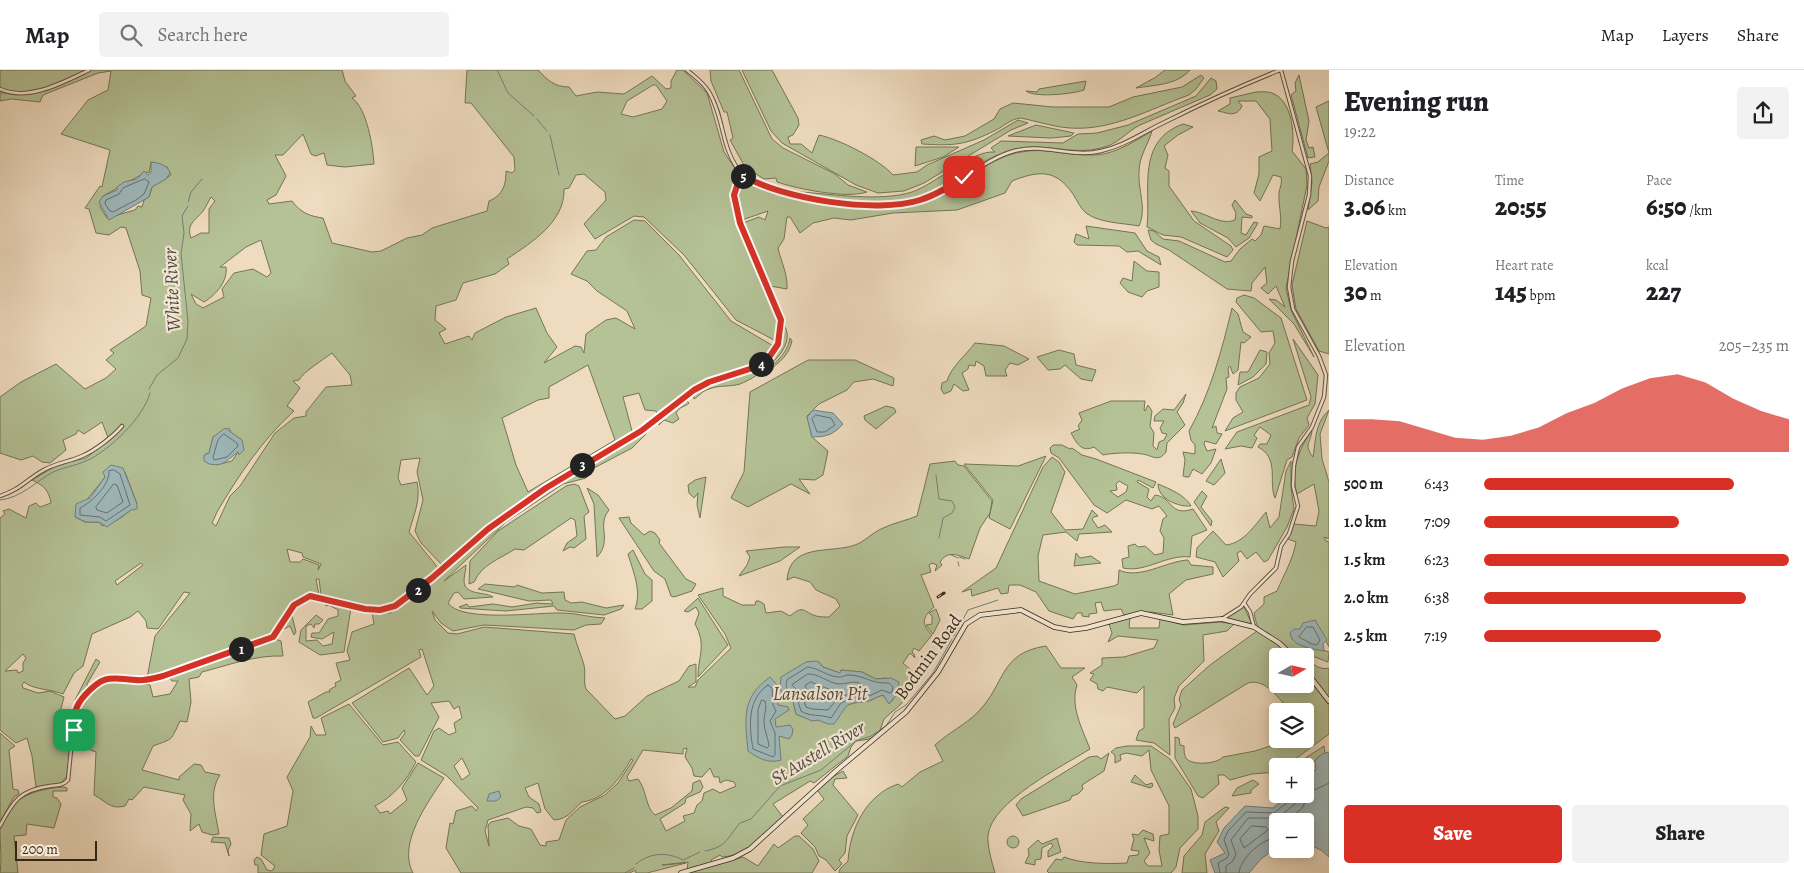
<!DOCTYPE html>
<meta charset="utf-8">
<style>
body{margin:0;font-family:Alegreya,serif;background:#f2f2f2;color:#202124;height:100vh;display:flex;flex-direction:column;font-size:19px;white-space:nowrap}
*{box-sizing:border-box;margin:0}
p{font-size:16px;color:#757577}
.icon{flex:none;width:28px;height:28px;fill:none;stroke:currentColor;stroke-width:2;stroke-linecap:round;stroke-linejoin:round}
.map{position:relative;flex:1;overflow:hidden}
.drawer{display:flex;flex-direction:column;background:#fff;width:475px}
.drawer>*{flex:none}
.needle{width:32px;rotate:81deg}
.buttons{position:absolute;left:1269px;top:578px;display:grid;gap:10px}
.buttons a{display:grid;place-items:center;width:45px;height:45px;border-radius:5px;background:#fff;box-shadow:0 2px 12px #0003;font-size:25px}
.scale{position:absolute;left:15px;bottom:12px;width:82px;box-sizing:border-box;padding-left:5px;border:2px solid #352817;border-top:0;font-size:14px;line-height:18px;white-space:nowrap;color:#352817;-webkit-text-stroke:4px #f5e8d6;paint-order:stroke}
.pin{position:absolute;display:grid;place-items:center;width:42px;height:42px;color:#fff;margin:-21px;border-radius:10px;box-shadow:0 2px 8px #0006}
.km{position:absolute;width:25px;height:25px;margin:-12px;border-radius:50%;background:#222;color:#fff;font-size:14px;line-height:25px;text-align:center}
.round{display:grid;place-items:center;flex:none;width:52px;height:52px;border-radius:5px;background:#f2f2f2}
.head{display:flex;align-items:center;justify-content:space-between;height:85px;padding:0 15px}
h1{font-size:28px;font-weight:800;line-height:38px}
.stats{display:grid;grid-template-columns:repeat(3,1fr);gap:8px;height:85px;padding:5px 15px}
.stats div{display:grid;align-content:center}
.stats b{font-size:25px;font-weight:800}
.stats small{font-size:14px;font-weight:400}
.stats p{font-size:14px}
.chart{height:140px;padding:10px 15px}
.chart p{display:flex;justify-content:space-between}
.chart svg{width:100%;height:90px;margin-top:5px;fill:#d93025;opacity:.7}
.primary-button{display:flex;gap:10px;margin-top:auto;padding:10px 15px}
.primary-button a{flex:1;height:58px;border-radius:5px;background:#d93025;color:#fff;font-size:20px;font-weight:800;line-height:58px;text-align:center}
.primary-button a+a{background:#f2f2f2;color:#202124}
ul{padding:0 15px;list-style:none;font-size:16px}
li{display:grid;grid-template-columns:80px 60px 1fr;align-items:center;height:38px}
li i{height:12px;border-radius:6px;background:#d93025}
header{display:flex;align-items:center;gap:30px;box-sizing:border-box;height:70px;padding:0 25px;background:#fff;border-bottom:1px solid #e0e0e0}
header strong{font-size:24px}
nav{display:flex;gap:28px;margin-inline-start:auto;font-size:18px}
.search{width:350px;height:45px;background:#f2f2f2;display:flex;align-items:center;gap:12px;box-sizing:border-box;padding:0 18px;border-radius:5px;color:#757577;font-size:19px}
main{display:flex;flex:1;min-height:0}
.map>svg:first-child{display:block}
</style>
<header>
<strong>Map</strong>
<div class="search"><svg class="icon" aria-label="search" viewBox="0 0 24 24"><circle cx="10" cy="10" r="6"/><path d="M15 15l6 6"/></svg>Search here</div>
<nav><a>Map</a><a>Layers</a><a>Share</a></nav>
</header>
<main>
<div class="map">
<svg width="1329" height="803" viewBox="0 0 1329 803">
<rect width="100%" height="100%" fill="#efdcc0"/>
<filter id="stains"><feTurbulence type="fractalNoise" baseFrequency=".004" numOctaves="4"/><feColorMatrix values="0 0 0 0 .2 0 0 0 0 .09 0 0 0 0 .02 0 0 0 .5 -.17"/></filter>
<radialGradient id="worn" r=".72"><stop offset=".6" stop-color="#630" stop-opacity="0"/><stop offset="1" stop-color="#630" stop-opacity=".3"/></radialGradient>
<path fill="#b4c296" stroke="#747556" fill-rule="evenodd" d="M0,0H342L345,11L356,26L352,28C367,38 373,77 374,94L345,97L327,95L324,83L315,86L311,84L303,64L283,85H275L286,106L276,125L267,130L269,134L292,131C301,143 309,146 323,148L332,173L372,182L381,181L407,168L422,165L432,158L487,141L489,131C503,125 506,115 506,101L512,103L515,100L514,87L471,33H465L467,0H538C547,10 555,17 569,17L576,26L597,22L624,24L652,6L666,19L671,18V11L677,0H683L707,23L724,82L738,103L731,121L733,139L760,206L776,241L779,257L776,271L736,250L684,185L644,147L634,146L595,169L584,154L606,130L605,122L584,104L576,105L569,118L564,119C565,152 532,172 507,189L509,194L495,204L463,213L456,230L436,236L435,250L446,259L439,263L445,274L469,266L472,270L475,263L506,247L536,238L547,263L557,277L544,293L575,276L581,277L584,283L586,264L606,250L616,248L635,259L627,241L597,221L587,211L571,204L587,181L596,180L606,167L634,150L645,151L679,185L731,251L775,277C760,299 737,299 714,309C693,317 674,329 658,345L656,341L645,340L639,323L623,327L632,361L637,362L529,425L486,455L442,495L421,473L415,461L423,430L417,402L420,388L401,390L398,408L401,415L417,412C421,430 414,444 409,462L439,499L393,535L386,538L367,537L321,525L319,509H316L319,525H307L294,533L272,566L147,608L155,566L190,523L184,522L158,559L147,558L146,551L138,541L130,547L92,564L83,596L74,603L63,624C51,619 34,620 24,612L22,615L23,618L38,623L50,621L64,627L61,639L56,642L54,659L64,657L72,652L73,657L67,706L60,715L36,717L32,686L27,668L16,673L0,660V448L5,444L3,441L9,439L26,448L29,436L36,433L40,437L51,433C49,420 43,415 32,410L57,395L86,388L109,370L102,352L84,364L78,360L76,364L63,370L66,380L50,393L42,392L33,386L21,390L0,383V327L21,312L56,294L85,319L106,308L116,299L106,290L114,283L110,280L146,256L151,228L142,225L140,201L126,158L121,157L109,165L96,163L89,139L85,138L100,116L102,117L110,80L61,64L88,30L108,20L111,1L98,3L43,25L40,32L11,29L0,31V23L29,22L8,21L0,18ZM653,15H656L667,31L662,39L633,47L621,44L627,31ZM151,92L167,97L171,105L152,117L149,127L144,130L142,137L138,136L135,140L107,148L100,137L103,126L146,102L149,103ZM211,127L215,131L209,139V163H201L191,168C186,154 195,151 203,141C206,137 208,132 211,127ZM261,170L271,203L267,207L253,199L234,203L222,219L224,227L203,238L196,234L191,224L204,232C216,225 228,211 226,197H220L246,177ZM332,283L350,305L352,315L326,317L306,342V346L294,348L275,363L240,416L230,426L216,456L212,453L217,442C238,406 263,369 294,341L287,336L300,318L293,311L299,310C303,302 323,290 332,283ZM588,295L615,370L528,422L516,395L502,348L538,330L549,328V317ZM229,358L232,364L242,370L239,384L238,382L232,391L216,395L206,383L209,384L213,367ZM125,402L137,434C127,444 116,453 102,456L99,452H85L75,447C83,432 95,421 105,407ZM287,479L302,483L303,487L321,494L318,500L319,495L303,489L300,492H290ZM141,493L143,495L117,515L115,511ZM23,584L26,588L23,593V601L18,603L17,600L5,601Z
M710,0H739L772,69L783,78L835,104L848,115L867,122C847,129 798,119 777,112L776,108L764,109L745,97L730,70L733,68L727,42H724L711,11Z
M742,0H772L798,48L799,55L793,65L788,67L790,74H801L812,83L819,65C839,69 880,90 893,105L917,102L927,95L984,70L1018,50L1028,53L1011,60L924,113L904,121L878,123L856,115L782,73L771,61Z
M1165,0H1190C1177,15 1155,15 1136,18L1156,7Z
M1201,5L1204,8L1196,19L1189,25C1150,39 1112,61 1070,58C1053,57 1037,51 1020,48C1011,49 1004,56 996,60C966,75 955,76 922,74L921,70L934,66L945,70L965,66L994,49L1000,39L1013,33L1053,37H1109L1133,27L1182,17Z
M1299,5L1309,51L1306,70L1309,78L1313,77L1315,87L1308,88L1291,25L1296,21L1295,13Z
M1211,8L1216,11L1217,19L1210,25C1187,35 1163,45 1140,55C1126,62 1119,74 1101,78C1073,86 1043,72 1015,79C987,86 962,106 937,120C902,139 837,135 800,122C833,124 880,132 912,122C936,114 971,80 995,82L991,78L1001,71L1063,73L1078,64L1097,63L1128,55L1196,26Z
M1086,11L1084,20C1072,24 1035,28 1026,21L1037,22L1039,19Z
M1256,22C1261,22 1267,21 1272,23C1292,30 1295,64 1292,81L1306,99L1307,115L1286,218L1291,240L1314,287L1294,254L1269,229L1276,230L1285,237L1276,216L1268,224L1261,218L1267,213L1265,197L1252,213L1251,221L1227,219L1169,180L1156,174L1151,170L1148,160L1154,161L1163,169L1179,171L1225,192L1231,191L1240,179L1252,169L1255,171L1261,165L1264,156L1280,159C1282,147 1279,138 1279,127C1278,120 1283,114 1281,107L1273,105L1260,131L1254,123L1259,104V87L1272,81L1270,49L1256,31H1238L1242,36C1236,48 1228,43 1218,41L1230,34V28Z
M1329,31V91L1319,117L1318,131L1308,140L1312,112L1310,94L1318,92L1329,83L1316,37Z
M1183,54L1193,57L1178,65L1164,76L1168,85L1165,98L1169,101V116L1194,151L1231,176L1233,180L1227,187L1181,167L1163,165L1147,157C1151,119 1136,71 1183,54Z
M1036,55L1074,63L1071,66L1051,68L1008,66Z
M1152,61C1148,75 1139,86 1139,102C1138,121 1147,138 1139,156C1123,153 1099,153 1086,143C1080,138 1077,130 1073,124C1055,98 1038,101 1012,111L1005,123L957,140L893,143L851,150L834,148L813,153L800,163L790,147H787L784,169L778,178C781,192 788,204 787,219L770,216L743,153L759,147L765,150L768,141L742,150L738,133L740,114L747,110C802,131 884,151 940,124C967,111 991,87 1021,82C1045,77 1069,86 1093,85C1114,85 1135,71 1152,61Z
M916,77H959L943,87L915,96Z
M1235,130L1246,144L1252,146V148L1242,147L1241,163L1246,165L1254,152L1258,153L1249,168L1236,177L1228,168L1200,153L1191,141C1206,142 1220,156 1235,150L1236,143L1232,135Z
M1307,151L1326,158L1329,157V284L1319,281L1296,239L1292,215Z
M1086,156L1135,163L1147,181L1159,187L1161,195L1138,181L1127,182L1119,176L1077,175L1074,172L1076,164L1089,169Z
M1134,191L1147,201L1159,202V217L1147,221L1142,227L1128,222L1120,213L1123,208L1132,211Z
M1244,225L1254,228L1281,248L1307,330L1225,361L1233,348L1243,342L1236,330V323L1240,317L1259,308L1270,294L1269,283L1275,273L1273,261L1261,262L1236,232L1237,228Z
M1232,238L1238,244L1243,262L1251,267L1244,273L1241,272L1238,300L1233,304L1230,296L1228,298L1229,307L1226,308L1227,319L1212,358L1216,356L1217,363L1222,364L1216,374L1205,371L1204,374L1207,381L1216,379L1211,393L1202,404L1193,399L1189,407H1186L1183,406L1185,390L1183,382L1195,384V375L1191,370L1189,361C1210,324 1222,280 1232,238Z
M784,255C799,278 759,307 740,314C730,317 719,315 709,319C702,321 699,326 694,329L693,324C699,321 705,316 710,314C744,299 781,302 784,255Z
M790,268L792,271C788,289 774,297 758,306C772,296 787,286 790,268Z
M1293,269L1318,305L1315,334L1307,348L1309,355L1299,368L1292,387L1287,390L1275,428C1268,412 1280,388 1258,377L1260,374H1267L1271,365L1260,357L1254,365L1257,368L1252,378L1241,376L1225,379L1237,362L1309,335L1311,327Z
M975,273L1004,276L1029,289L1018,295L1010,293L1005,300L1007,306H986L984,296L976,291L975,296L969,295L968,299L962,303L969,320L963,321L954,314L951,321L944,324L941,319L942,313L947,311C951,297 966,285 975,273Z
M1059,280L1074,284L1076,295L1096,300L1092,311L1081,309L1065,295L1060,299L1048,300L1037,287Z
M1260,280L1267,282L1266,294L1253,307L1238,315L1240,302H1248Z
M808,290H855L894,308L893,316L873,309L854,312L847,320L819,334L807,346L812,367L828,381L823,405L815,410L799,409L810,424L791,414L748,437L731,428L744,402L750,322Z
M1186,324L1183,333L1177,342L1185,355L1167,373L1166,382C1158,393 1152,385 1142,384C1132,382 1111,383 1103,385L1094,377C1081,383 1076,372 1071,363L1080,359L1078,356L1082,350L1079,343L1111,331H1145L1144,340L1145,341L1148,335L1152,341L1150,356L1154,363L1153,376L1157,380L1159,372L1164,370L1167,364L1162,363L1160,358L1164,351H1154L1155,346L1163,339L1174,340Z
M685,329L689,333C685,337 680,336 676,343L679,349L673,353L664,350L659,355V352Z
M886,336L894,338L896,342L876,359L865,350L864,346Z
M1329,340L1320,364L1322,389L1329,412V469L1324,467L1326,471L1329,472V577L1315,550L1291,568L1297,572L1329,582L1328,592L1302,582C1309,591 1318,601 1329,598V628L1305,598V586H1295C1285,575 1265,566 1257,555C1256,552 1255,547 1254,543L1264,534V527L1277,521C1284,504 1293,490 1296,472L1288,469L1294,454L1316,456L1319,441L1314,414L1297,424C1290,400 1299,379 1312,360C1311,373 1303,374 1313,387C1316,369 1315,353 1329,340Z
M645,361L646,364L632,378L594,398L586,408L563,414L506,452L444,511L466,495C466,500 464,506 464,511C465,526 484,521 493,527L464,529L458,522L454,523L448,533C461,553 540,542 563,543C577,543 592,548 605,548L601,554L586,555L574,560L484,555L453,561L441,553L432,541L435,550L448,563L457,564L484,557L574,564C577,576 581,585 584,595C586,604 583,611 586,619L615,649L625,646L647,626L679,611L689,596L696,594V612L688,617H695L698,610L731,578L725,564L698,525L723,518V526L742,535H755L756,531H759L764,534L766,543L781,541L790,546C804,534 803,542 816,546C820,547 825,547 829,547L840,536L836,529L816,520L810,512L794,507L787,510C790,472 830,484 855,475C864,472 872,463 881,459C893,453 905,451 917,446L930,394L955,391L958,395L964,396L992,431L990,443L980,458L969,489C957,485 948,480 940,492L942,495L935,501L937,495L932,493L929,495L931,502L921,505L934,537C923,547 920,553 932,565L919,581L914,578L912,582L914,584L915,588L910,583L903,593L920,608L901,634L884,649L879,663L870,669L856,671L851,677L848,686L814,713L810,711L773,734L783,747C766,763 747,786 722,787L720,785L711,790L712,793L687,800L688,792L662,795L686,793L647,803H636L635,800L630,803H461L446,778L450,753L453,754L456,741L472,736L476,741L478,738L447,706L421,690L434,661L439,658L449,665L456,662L454,653L462,648L459,636L454,639L449,631L431,633L439,647L419,686H415L400,670L405,663L404,660L398,668L383,672L352,633L409,598L427,625L434,616L422,579L419,580L421,587L316,648H313L308,632L326,622H330L329,620L336,616L335,613L341,610L336,593L350,590L347,581L352,562L374,554L372,542L391,543V540L416,524L489,460L570,405ZM808,592H819L823,597L840,603L841,600L862,602L876,609L886,608L894,611L893,630L889,633L883,625C878,626 873,630 868,631C856,633 842,632 839,647C821,652 811,651 796,644L793,631ZM687,678L685,687L692,698L694,706L702,707L710,698L714,707H719L720,713L726,710L734,712L736,716L720,723L713,719L704,723L702,731L697,735L694,743L683,746L685,751L666,761L660,749L685,733L686,728L700,722L703,717L700,710L693,713L692,721L671,738L655,745C645,737 647,720 638,709L629,711L627,707L643,680L683,684V679ZM462,688L470,704L462,710L454,696ZM631,689L633,690L618,713L605,725L580,737L566,750L559,770L546,772V776L540,775L531,759L519,756L508,748L491,752L488,755L489,776L485,761L488,750L526,737L533,738L537,743L541,742L539,734L529,727L525,718L538,713L545,739L554,750C569,749 572,740 582,732C605,729 620,709 631,689Z
M1053,375H1062L1070,379L1072,378L1082,385L1096,389L1156,412L1153,418L1138,410L1137,412L1149,419L1147,427L1151,431L1155,425C1173,427 1169,447 1193,439L1207,460L1192,466L1190,487C1167,484 1146,503 1123,498L1122,489L1129,487L1128,476L1135,474L1138,477L1145,476L1155,485L1163,483L1164,468L1160,461L1163,449L1167,446L1159,436L1152,439L1126,430L1107,443L1094,435L1059,388L1051,383L1050,378ZM1119,411L1128,416L1126,422L1118,427L1110,421L1117,420L1116,414Z
M1046,386L1010,459L989,448L993,430L964,394L1018,396Z
M1052,387L1059,392L1065,402L1051,442L1065,460L1083,459L1092,440L1098,446L1094,447L1092,449L1098,458L1105,455L1112,462L1079,464L1077,471L1066,462L1043,465L1038,486L1039,511L1075,524L1114,516L1118,514L1119,500C1139,510 1167,491 1188,490L1191,495L1213,497V504L1186,510L1169,524L1173,545L1151,542L1124,545L1121,539L1104,541L1101,532L1095,533L1097,543L1089,544V547L1082,546V543H1077L1073,549L1049,541L1036,522L1020,515H1009L1008,523L1001,524L998,518L972,526L971,519L962,522L996,498L1043,397Z
M1221,389L1225,403L1214,415L1206,411Z
M1291,391V418L1294,439L1287,457L1268,490L1264,492L1256,482L1247,489L1241,481L1237,483L1239,491L1223,507L1215,492L1196,487L1197,478L1213,461L1226,475C1244,473 1255,455 1266,442L1270,458L1279,447L1286,401Z
M706,407L700,448L697,435L698,423L694,428L689,423L688,415L695,410Z
M574,414L579,416L589,442L584,446L586,469L574,478L570,477L563,481L567,473L577,466L575,450L571,448L524,480L515,479C500,489 482,494 474,512L469,514L470,491L498,461L566,416Z
M1158,414C1170,419 1185,425 1191,436C1178,437 1158,429 1158,414Z
M587,418L598,425L609,440C596,456 613,470 597,487L594,434Z
M1202,421L1207,426L1201,437L1212,451L1211,456L1194,432Z
M629,447L631,453L644,465L650,461L655,463L660,470L659,473L686,509L696,514L692,521L674,527L671,526L665,509L654,501L619,448Z
M784,477H800L780,491L739,506L747,495L750,487L746,481Z
M633,480L645,504L652,510V531L642,539H635C642,521 633,501 628,484Z
M1076,483L1080,488L1091,486L1101,493L1074,496Z
M485,514L515,517L517,515L542,523L564,522L565,530L571,533L582,532L606,538L624,535L621,539L604,545L557,540L554,536L506,541L460,538L459,537L467,534L469,537L493,534L512,537L537,533L553,534L551,530L529,531L478,519Z
M698,528L728,575L698,607C698,586 707,576 695,554L699,543L696,537L688,542L684,541Z
M324,530L351,538L344,582L320,585L299,572L301,560L316,545L323,550L319,554H315L314,558L311,554L306,556V571L317,570L323,576L332,574L334,562L322,569L311,567L312,563H319L328,549L338,546V540L329,535L326,536Z
M1244,537L1252,554L1224,548Z
M936,539L940,550L933,564L926,555L932,554V546L929,543Z
M291,542L296,562L294,565L290,556L282,560Z
M1130,547L1129,558H1159L1160,549L1184,555L1220,552L1234,554L1227,561L1203,565L1204,591L1179,616L1174,628L1175,638L1169,649L1170,685L1154,673L1136,670L1139,661L1144,658V616L1137,623L1107,617L1103,621L1098,619L1097,614L1090,610L1094,604L1090,603L1102,595V588L1124,587L1154,578L1158,570L1118,566L1108,572L1112,563L1109,554Z
M1257,561L1284,579L1290,586H1278V614H1305V604L1329,635V664L1286,696H1278L1277,702L1252,704L1230,710L1224,705H1218L1219,714L1203,728L1198,726L1175,688V667L1179,668L1180,675L1184,676C1184,680 1184,685 1186,688C1191,696 1217,694 1223,687L1255,681L1291,669H1305V641H1290C1279,629 1266,608 1248,613L1175,658L1173,654L1181,635L1179,629L1182,620L1210,595Z
M275,569L281,571L283,586C255,585 229,595 202,602L199,607L189,609L191,632L187,652L180,651C170,672 174,668 153,676L142,700L179,710V707L194,694L201,695L205,702L220,705C208,723 216,744 219,764L212,765L202,762L199,754L190,761L191,744L183,730L185,725L144,717L132,730L129,729L125,736C110,740 106,731 94,725L96,682L74,674C75,663 73,649 76,639C78,632 84,628 88,623C106,602 126,610 150,615L153,627L170,624L178,611H172L168,606Z
M1046,576L1061,598H1085L1072,607L1077,615C1070,637 1082,658 1090,679C1063,696 992,731 988,765C987,775 992,793 995,803H839L840,799L848,791C850,759 866,725 898,714L902,717L920,702L943,691L935,675C948,663 965,655 978,642C1006,613 999,583 1046,576Z
M96,589L100,592L87,614L88,619L77,632L75,630Z
M349,634L383,675L398,672L416,692C407,710 393,727 375,736L380,743L388,741L390,744L407,730L402,718L418,693L444,708C428,732 397,774 413,803H258V795H255L254,790L257,787L261,789L267,800L272,801L275,796L261,785L264,764L287,756L293,721L287,707L310,667L311,656L316,665H326L321,648Z
M0,663L15,676L9,680L13,719L18,720L19,724L14,727L0,752Z
M1127,676H1151L1170,689L1191,719L1198,746V759L1180,778L1176,797L1171,803H1049L1047,801L1056,789L1062,790L1064,787C1082,794 1107,794 1127,793L1129,786L1138,785L1139,781L1131,780L1134,769L1132,764L1138,765L1143,760L1153,764L1154,771L1144,768L1150,783L1144,791L1148,796H1162L1159,780L1160,766L1169,764V736L1151,700L1149,680L1142,686L1126,683L1120,685L1121,690L1115,693V685L1111,682L1116,678Z
M1324,676L1325,683C1318,685 1310,695 1311,702L1305,704V696H1293Z
M1109,683L1104,701L1082,715L1083,719L1078,724L1072,726L1070,730L1023,746L1016,735L1021,729L1089,687L1097,686L1101,689Z
M843,701L847,708L835,709L833,715L858,745L847,766L845,783L839,790L842,794L835,801L826,790L819,786L815,777L801,763L808,755L803,749L824,729L817,720L829,709Z
M1135,705L1146,715L1152,713L1153,716L1150,718L1131,712Z
M1253,710L1259,714L1251,720V723L1232,726L1237,718Z
M63,717L67,718V721H53V727L57,728L61,734L54,758L27,754L26,765L14,766L18,803H0C2,790 0,775 0,760C6,728 35,719 63,717Z
M1225,737L1229,738L1216,752L1219,761L1205,784L1207,803H1182L1184,786L1202,765L1205,752Z
M1007 772a6 6 0 1 1 12 0a6 6 0 1 1-12 0Z
M795,766H799L813,779L819,791L812,803H688L743,787L758,796L774,774L778,778Z
M213,767L229,768L231,774L228,780L229,786L225,773L211,772Z
M1057,768L1061,782L1048,787V781L1053,776L1051,773L1042,778L1041,789L1035,790V795L1025,793L1029,785L1028,779L1038,770L1042,774Z"/>
<path fill="#9eb9bc" stroke="#747f7a" d="M151,92C159,93 168,95 170,103L166,109L152,117L149,127L109,150L99,132L103,126L117,120V117L124,112L137,109L144,101L148,105L151,103Z
M813,340L833,343L843,354C833,365 826,367 812,367L807,347Z
M225,358L242,370L244,380L239,385L238,382C227,390 224,397 209,394L204,391V385L209,383L213,367Z
M111,395L123,398L137,434V439L131,440L107,457L99,452H86L75,447L76,434L90,428L105,407L103,402Z
M1315,550L1327,570L1323,574L1324,581C1313,579 1292,577 1290,563L1294,559H1300L1303,553Z
M815,591L819,592L823,597L840,603L841,600L862,602L876,609L891,608L899,612L897,624L889,634L883,625C878,626 873,630 868,631C842,634 849,634 834,654H828L818,650L812,651L796,644L793,631L787,630L780,619L781,607L806,592Z
M770,607L778,616V635L788,637L789,640L775,649L776,657L790,655L793,659L792,665L789,669L779,666L781,690C769,694 757,688 748,681C745,648 741,628 770,607Z
M1329,682V787L1321,780L1305,773V751H1278L1277,777L1261,789L1249,803H1215L1210,790L1225,783L1217,772L1224,758L1245,736L1273,738L1289,725L1305,724L1307,717L1305,704L1316,700L1315,691L1322,684Z
M499,721L501,727L496,731H487L489,724Z"/>
<g fill="none" stroke-linecap="round" stroke-linejoin="round">
<path stroke="#6a706a" stroke-width="1" d="M145,109L149,112L144,124L136,130L113,142L110,141L105,134L106,130L119,124L123,118Z
M816,345L831,348L835,355L825,362H817L812,349Z
M224,364L237,373L238,376L227,387L214,390L213,387L218,370Z
M114,400L120,404L130,435L106,451L100,447L80,445V438C92,432 110,415 109,401Z
M114,414L117,415L123,432L107,443L97,440L96,437Z
M1307,557H1313L1320,570L1317,575L1312,574L1299,567Z
M808,597C818,598 827,606 838,607C843,608 845,604 850,605C866,606 871,614 889,613L893,617L892,622L890,623L882,620L869,626H856L841,633L831,648C820,644 810,647 801,641L797,629C790,623 784,621 787,610Z
M808,604C818,603 828,613 839,614C848,614 859,608 865,618L838,628L828,640L812,639L806,637L802,625L792,615Z
M811,612L831,620L824,631L812,630L805,616Z
M768,615L772,618L773,635L776,641L770,651L775,663V685L773,687L753,679C749,656 747,629 768,615Z
M762,630L765,631C767,641 764,643 764,652C764,660 768,667 769,676L767,678L758,674V640Z
M1287,751L1303,737L1308,723L1329,713
M1252,756L1266,757L1268,760L1244,778L1240,769Z
M1220,803L1218,793L1227,788L1229,784L1224,770L1228,761L1246,742L1274,743L1292,729L1293,724
M1226,803V796L1233,791L1236,784L1231,770L1248,748H1278L1296,733L1299,724
M1239,803C1240,788 1263,768 1278,767"/>
<path stroke="#747f7a" stroke-width="1" d="M497,0L508,23L534,46
M537,49L547,61
M550,65L559,105
M188,132L191,122L202,109
M149,319L157,305L178,288L187,269L188,251L181,184L184,163L182,146L188,136
M936,405L939,429L952,431L955,437L952,443L943,448L939,468
M0,430C21,428 35,412 53,402C64,397 75,396 86,391C109,381 144,347 150,323
M951,485L958,488
M959,487L965,489
M958,492L959,496
M954,566L968,540L998,530
M705,781C727,777 728,767 740,753L751,749L780,716L821,700L856,671L871,666L886,656L895,642L906,635L933,603L952,569
M636,794C650,782 668,782 683,790L700,782
M625,803L634,798"/>
<defs>
<path id="minor" d="M687,0C695,7 703,12 709,22C726,51 719,77 743,106
M0,19C28,32 64,12 89,0
M0,426C21,419 25,411 42,401C55,393 69,392 82,386C94,381 114,366 122,356
M1244,533L1250,542L1254,557
M1222,549L1241,537L1250,524L1276,498L1281,476L1289,464L1298,436L1293,416L1294,395L1298,377L1312,357L1324,327L1326,305L1319,286L1293,239L1289,217L1292,191L1309,125L1310,106L1281,0
M0,756C13,731 20,720 50,716C58,715 62,716 68,710L75,639L78,632L93,616L105,608L138,610L163,606L273,567L294,535L310,526C332,528 371,547 391,538C424,524 458,483 487,459C534,421 589,394 640,361C653,352 665,340 678,331C689,324 699,316 711,312C735,303 766,301 778,275C797,229 708,141 743,106C787,131 888,145 935,124C962,113 985,89 1014,81C1043,73 1072,88 1101,81C1124,76 1142,63 1163,53C1201,34 1240,16 1280,0"/>
<path id="secondary" d="M1305,600L1329,631
M681,803L733,788L750,779L837,700L906,642L938,602L966,554L980,545L1021,540L1054,557L1070,560L1086,558L1141,543L1183,552L1222,549L1254,557L1279,573L1293,586"/>
</defs>
<use href="#minor" stroke="#645541" stroke-width="4.5"/>
<use href="#secondary" stroke="#352817" stroke-width="5.5"/>
<use href="#minor" stroke="#f5e8d6" stroke-width="2.5"/>
<use href="#secondary" stroke="#f5e8d6" stroke-width="4"/>
<defs>
<path id="rail" d="M938,527L944,523"/>
</defs>
<use href="#rail" stroke="#352817" stroke-width="3"/>
<use href="#rail" stroke="#f5e8d6" stroke-width="1" stroke-dasharray="4" stroke-linecap="butt"/>
</g>
<g fill="none" stroke-linecap="round" stroke-linejoin="round">
<defs>
<path id="route" d="M74,660C73,645 75,636 85,625C104,604 110,608 136,610C145,611 155,608 163,606L273,567L294,535L310,526L365,539L380,540L395,536L432,508L488,459L546,418L641,361L694,320L709,312L756,297L768,289L778,274L781,250L740,153L734,125L739,110L744,106C782,129 877,144 920,130C936,125 950,116 964,107"/>
</defs>
<use href="#route" stroke="#fff" stroke-width="10"/>
<use href="#route" stroke="#d93025" stroke-width="6"/>
</g>
<g text-anchor="middle" dominant-baseline="central" stroke-width="4.5" stroke-linejoin="round" paint-order="stroke">
<g font-size="18" fill="#352817" stroke="#f5e8d6">
<text transform="translate(928 587) rotate(-54)">Bodmin Road</text>
</g>
<g font-size="19" font-style="italic" fill="#4f4c40" stroke="#f5e8d6">
<text transform="translate(172 220) rotate(-93)">White River</text>
<text x="820" y="624">Lansalson Pit</text>
<text transform="translate(818 683) rotate(-31)">St Austell River</text>
</g>
</g>
<rect width="100%" height="100%" filter="url(#stains)"/>
<rect width="100%" height="100%" fill="url(#worn)"/>
</svg>
<div class="buttons">
<a><svg class="needle" viewBox="-14 -14 28 28"><path d="M0-13l5 13h-10z" fill="#e53935"/><path d="M0 13l5-13h-10z" fill="#757577"/></svg></a>
<a><svg class="icon" aria-label="layers" viewBox="0 0 24 24"><path d="M12 4l9 5-9 5-9-5zM3 14l9 5 9-5"/></svg></a>
<a>+</a>
<a>−</a>
</div>
<div class="scale">200 m</div>
<div class="pin" style="left:74px;top:660px;background:#1e9e55"><svg class="icon" aria-label="arrive" viewBox="0 0 24 24"><path d="M6 21V4h12l-3 4 3 4H6"/></svg></div>
<div class="pin" style="left:964px;top:107px;background:#d93025"><svg class="icon" aria-label="check" viewBox="0 0 24 24"><path d="M5 12l5 5 9-10"/></svg></div>
<b class="km" style="left:241px;top:579px">1</b>
<b class="km" style="left:418px;top:520px">2</b>
<b class="km" style="left:582px;top:395px">3</b>
<b class="km" style="left:761px;top:294px">4</b>
<b class="km" style="left:743px;top:106px">5</b>
</div>
<section class="drawer">
<div class="head"><div><h1>Evening run</h1><p>19:22</p></div><a class="round"><svg class="icon" aria-label="share" viewBox="0 0 24 24"><path d="M12 15V3M7 8l5-5 5 5M5 13v7h14v-7"/></svg></a></div>
<div class="stats">
<div><p>Distance</p><b>3.06<small> km</small></b></div>
<div><p>Time</p><b>20:55</b></div>
<div><p>Pace</p><b>6:50<small> /km</small></b></div>
</div>
<div class="stats">
<div><p>Elevation</p><b>30<small> m</small></b></div>
<div><p>Heart rate</p><b>145<small> bpm</small></b></div>
<div><p>kcal</p><b>227</b></div>
</div>
<div class="chart"><p><span>Elevation</span>205–235 m</p>
<svg viewBox="0 0 160 44" preserveAspectRatio="none"><path d="M0 44V28L10 28L20 29L30 33L40 37L50 38L60 36L70 32L80 25L90 20L100 13L110 8L120 6L130 10L140 18L150 24L160 28V44z"/></svg>
</div>
<ul>
<li><b>500 m</b>6:43<i style="width:82%"></i></li>
<li><b>1.0 km</b>7:09<i style="width:64%"></i></li>
<li><b>1.5 km</b>6:23<i style="width:100%"></i></li>
<li><b>2.0 km</b>6:38<i style="width:86%"></i></li>
<li><b>2.5 km</b>7:19<i style="width:58%"></i></li>
</ul>
<div class="primary-button"><a>Save</a><a>Share</a></div>
</section>
</main>
